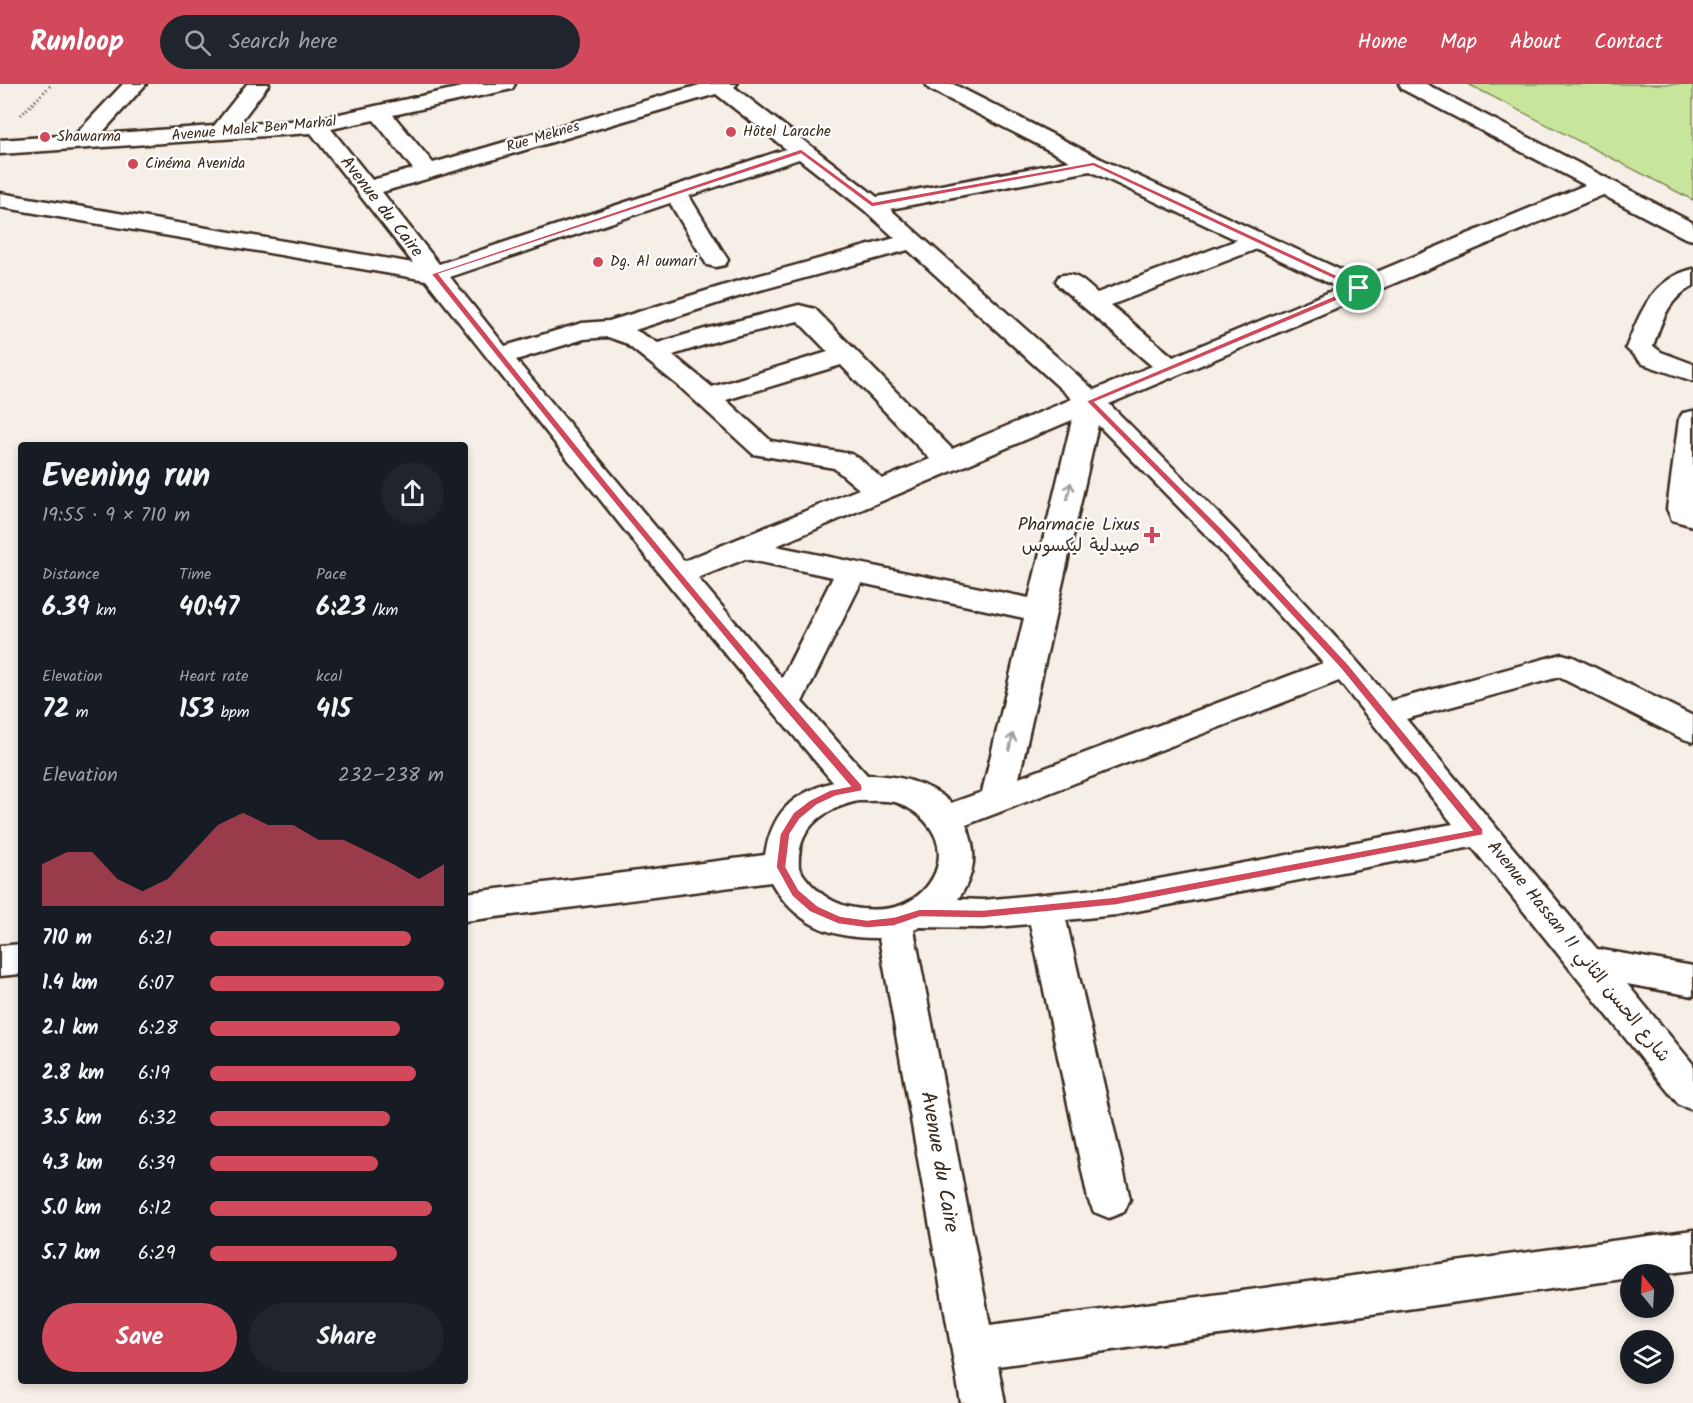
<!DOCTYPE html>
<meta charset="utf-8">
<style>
body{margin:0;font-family:Kalam,"Playpen Sans Arabic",sans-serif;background:#20242c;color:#f1f3f6;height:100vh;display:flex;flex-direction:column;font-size:22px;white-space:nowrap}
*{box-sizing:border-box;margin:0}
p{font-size:20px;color:#9ea1a6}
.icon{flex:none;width:33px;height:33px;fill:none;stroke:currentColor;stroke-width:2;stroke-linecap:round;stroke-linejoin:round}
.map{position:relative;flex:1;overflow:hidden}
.drawer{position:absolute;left:18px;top:358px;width:450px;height:942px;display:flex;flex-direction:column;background:#171b24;border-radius:6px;box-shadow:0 3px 9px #0003}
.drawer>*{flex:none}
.needle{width:39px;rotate:342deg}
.tools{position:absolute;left:1620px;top:1180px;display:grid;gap:12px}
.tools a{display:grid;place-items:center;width:54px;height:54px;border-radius:50%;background:#171b24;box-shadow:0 3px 9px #0003;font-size:30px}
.pin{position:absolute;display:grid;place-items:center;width:51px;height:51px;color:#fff;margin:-26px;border:3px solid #fff;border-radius:50%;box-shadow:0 2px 6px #0007}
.round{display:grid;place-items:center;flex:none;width:63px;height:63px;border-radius:32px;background:#20242c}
.summary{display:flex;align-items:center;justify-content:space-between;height:102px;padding:0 24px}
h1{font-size:33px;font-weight:700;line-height:45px}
.metrics{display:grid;grid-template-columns:repeat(3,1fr);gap:9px;height:102px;padding:6px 24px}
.metrics div{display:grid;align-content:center}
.metrics b{font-size:26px;font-weight:700}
.metrics small{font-size:16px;font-weight:400}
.metrics p{font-size:16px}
.chart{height:168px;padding:12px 24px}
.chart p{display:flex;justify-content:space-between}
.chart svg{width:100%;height:108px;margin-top:6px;fill:#d1495b;opacity:.7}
.action{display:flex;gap:12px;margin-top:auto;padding:12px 24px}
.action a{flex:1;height:69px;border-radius:36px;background:#d1495b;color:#fff;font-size:24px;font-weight:700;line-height:69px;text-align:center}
.action a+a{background:#20242c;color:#f1f3f6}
ul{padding:0 24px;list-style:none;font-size:20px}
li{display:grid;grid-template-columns:96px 72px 1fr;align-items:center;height:45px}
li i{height:15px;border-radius:8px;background:#d1495b}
header{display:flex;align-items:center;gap:36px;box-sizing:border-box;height:84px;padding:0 30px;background:#d1495b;color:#fff}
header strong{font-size:28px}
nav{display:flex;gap:33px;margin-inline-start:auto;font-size:21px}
.search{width:420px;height:54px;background:#20242c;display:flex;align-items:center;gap:15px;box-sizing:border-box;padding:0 21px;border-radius:33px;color:#9ea1a6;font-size:22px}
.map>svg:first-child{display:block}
</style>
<header>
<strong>Runloop</strong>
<div class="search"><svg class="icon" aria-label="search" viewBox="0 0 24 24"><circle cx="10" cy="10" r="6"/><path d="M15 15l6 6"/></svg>Search here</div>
<nav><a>Home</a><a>Map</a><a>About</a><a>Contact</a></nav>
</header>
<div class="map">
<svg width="1693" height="1319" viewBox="0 0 1693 1319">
<rect width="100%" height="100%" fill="#f6efe7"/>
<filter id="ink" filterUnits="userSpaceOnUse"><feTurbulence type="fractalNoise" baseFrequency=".0167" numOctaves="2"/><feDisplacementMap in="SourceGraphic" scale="12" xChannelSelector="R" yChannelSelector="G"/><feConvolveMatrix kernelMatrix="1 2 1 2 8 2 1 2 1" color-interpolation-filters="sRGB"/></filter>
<g filter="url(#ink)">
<path fill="#c8e59c" stroke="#82885d" stroke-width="1.5" d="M1468,0H1693V116Z"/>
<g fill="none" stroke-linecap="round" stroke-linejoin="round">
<defs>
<path id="minor" d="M123,0H146L101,50L214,42L247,0H269L238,41L317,35L475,0H515L512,5L393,31L433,79L703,0H737L734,3L877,113L1070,77L929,5L926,0H953L1101,75L1360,195L1585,101L1402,5L1399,0H1426L1693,139V156L1685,154L1603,111L1109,320C1205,416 1303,512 1391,617L1562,570L1573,573L1693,632V658L1681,654L1559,593L1406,635L1597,865L1693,882V912L1627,900L1693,980V1026L1679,1021L1472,763L1116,831L1066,836L1130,1115L1124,1128L1109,1134L1094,1128L1088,1115L1030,840L983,844L920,843L914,846L990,1241L1693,1146V1186L1653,1191H1630V1194L998,1282L1005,1319H961L879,854C831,855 795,840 771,798L465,837V809L765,771C772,728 792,710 833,698C693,534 559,365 426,196L0,123V109L413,179L311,49L0,70V56L75,51ZM716,10L786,65L439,180L382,108ZM374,36L413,85L372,96L331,45ZM799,75L864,126L895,154L735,198L609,237L582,239L505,262L450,193L670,119L707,181L716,183L725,181L728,176L689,112ZM1090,87L1237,156L1097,209C1085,199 1076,187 1059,192L1056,197L1059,202L1152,282L1094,306L890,125ZM1257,165L1339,204L1173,273L1111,221ZM908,166L1072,315L952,365L815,225L799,221L705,245L658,259L635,246L753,208ZM798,237L828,268L712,303L673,271L723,255ZM608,253L625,259L680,303L753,370L834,384L859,405L684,477L516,276L584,255ZM841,281L930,375L882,395L860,375L851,370L771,357L726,316ZM1072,336L1029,514L776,462ZM1098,341L1210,455L1323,579L1019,694ZM745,475L833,493L782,594L698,494ZM861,499L1024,534L982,708L951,719C930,698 896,691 867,691L802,618ZM1339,597L1453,740L1116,803L983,816L958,815C975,791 978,768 966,741ZM858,717C870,717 883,716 895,718C905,721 918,729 925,737C951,765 938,803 906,819C893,826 875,826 861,825C833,822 813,807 799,784C796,744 823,725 858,717Z
M1693,185V202C1668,215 1662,237 1653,262L1661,268L1693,280V297L1643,280L1626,264C1640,229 1652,195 1693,185Z
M1693,327V442L1672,436L1667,425L1679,335L1683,329Z
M21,860V890L0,892V862Z"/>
</defs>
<use href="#minor" stroke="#3b2a1e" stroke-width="5"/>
<path stroke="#3b2a1e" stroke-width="3" stroke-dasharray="1 3" stroke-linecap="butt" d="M21,31L52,0"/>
<use href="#minor" fill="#fff" fill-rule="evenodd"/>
</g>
<defs><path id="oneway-shaft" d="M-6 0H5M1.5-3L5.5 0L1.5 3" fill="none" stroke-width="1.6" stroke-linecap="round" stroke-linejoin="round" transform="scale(1.5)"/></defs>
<g stroke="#a79f9a">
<use href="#oneway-shaft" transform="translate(1069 407) rotate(-77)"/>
<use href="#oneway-shaft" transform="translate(1011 658) rotate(-77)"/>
</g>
</g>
<path fill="#d1495b" stroke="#fff" stroke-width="1.5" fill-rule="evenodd" d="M801,65L873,118L1094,78L1362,203V206L1095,318L1223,446L1348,580L1483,745V751L1116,821L983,834L920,833L894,842L867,844L838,840L810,828L792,812L776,783L780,750L793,729L810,716L830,706L850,702L782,623L580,377L431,190ZM801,70L872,123L1093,82L1353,204L1086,317L1217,450L1341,585L1472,746L1116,813L983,826L920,825L894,833L867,836L840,832L818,822L799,806L786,783L790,750L800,735L817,721L836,712L862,707V701C716,535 577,363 439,190Z"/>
<g fill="#d1495b" stroke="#fff" stroke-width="2">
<circle cx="731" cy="48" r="6"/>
<circle cx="45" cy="53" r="6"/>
<circle cx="133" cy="80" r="6"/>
<circle cx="598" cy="178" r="6"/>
<path d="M1149 442h6v6h6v6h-6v6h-6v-6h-6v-6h6z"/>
</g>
<g text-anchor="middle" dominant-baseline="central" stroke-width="4.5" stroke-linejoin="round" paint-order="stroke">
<g font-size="15" fill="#3b2a1e" stroke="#fff">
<text transform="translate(254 45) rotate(-5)">Avenue Malek Ben Marhal</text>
<text transform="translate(543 53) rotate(-17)">Rue Meknes</text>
</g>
<g font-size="15" fill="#3b2a1e" stroke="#fff" text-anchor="start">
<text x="743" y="48">Hôtel Larache</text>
<text x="57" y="53">Shawarma</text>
<text x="145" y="80">Cinéma Avenida</text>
<text x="610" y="178">Dg. Al oumari</text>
</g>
<g font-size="18" fill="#3b2a1e" stroke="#fff">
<text transform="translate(381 123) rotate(52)">Avenue du Caire</text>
<text transform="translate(1578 868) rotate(51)">Avenue Hassan II شارع الحسن الثاني</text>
</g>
<g font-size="18" fill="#3b2a1e" stroke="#fff" text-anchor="end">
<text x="1140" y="441">Pharmacie Lixus<tspan x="1140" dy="21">صيدلية ليكسوس</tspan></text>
</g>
<g font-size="21" fill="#3b2a1e" stroke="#fff">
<text transform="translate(939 1078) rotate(80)">Avenue du Caire</text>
</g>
</g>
</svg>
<div class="tools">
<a><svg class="needle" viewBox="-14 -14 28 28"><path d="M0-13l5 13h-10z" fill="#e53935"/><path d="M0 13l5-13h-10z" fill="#9ea1a6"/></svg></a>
<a><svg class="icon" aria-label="layers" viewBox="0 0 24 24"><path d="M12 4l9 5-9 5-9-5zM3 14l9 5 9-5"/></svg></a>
</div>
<div class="pin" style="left:1359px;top:204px;background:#1e9e55"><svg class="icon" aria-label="arrive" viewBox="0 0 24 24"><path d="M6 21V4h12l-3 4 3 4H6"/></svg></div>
<section class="drawer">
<div class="summary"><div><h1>Evening run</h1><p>19:55 · 9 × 710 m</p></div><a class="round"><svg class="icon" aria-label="share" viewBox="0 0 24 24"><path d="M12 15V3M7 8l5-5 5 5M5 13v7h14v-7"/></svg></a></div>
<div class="metrics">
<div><p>Distance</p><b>6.39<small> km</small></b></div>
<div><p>Time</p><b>40:47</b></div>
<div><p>Pace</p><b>6:23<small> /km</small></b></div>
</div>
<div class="metrics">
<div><p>Elevation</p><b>72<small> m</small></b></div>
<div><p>Heart rate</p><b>153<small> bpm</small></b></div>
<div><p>kcal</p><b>415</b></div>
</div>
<div class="chart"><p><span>Elevation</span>232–238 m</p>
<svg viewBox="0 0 160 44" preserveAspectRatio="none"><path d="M0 44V27L10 22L20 22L30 33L40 38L50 33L60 22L70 11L80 6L90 11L100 11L110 17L120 17L130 22L140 27L150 33L160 27V44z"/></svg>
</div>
<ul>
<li><b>710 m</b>6:21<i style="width:86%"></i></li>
<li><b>1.4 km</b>6:07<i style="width:100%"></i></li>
<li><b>2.1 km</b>6:28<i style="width:81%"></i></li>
<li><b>2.8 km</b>6:19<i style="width:88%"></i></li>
<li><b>3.5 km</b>6:32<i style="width:77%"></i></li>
<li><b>4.3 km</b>6:39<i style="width:72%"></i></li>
<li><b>5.0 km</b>6:12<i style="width:95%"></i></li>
<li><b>5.7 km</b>6:29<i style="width:80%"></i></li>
</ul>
<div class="action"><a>Save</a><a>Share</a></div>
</section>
</div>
